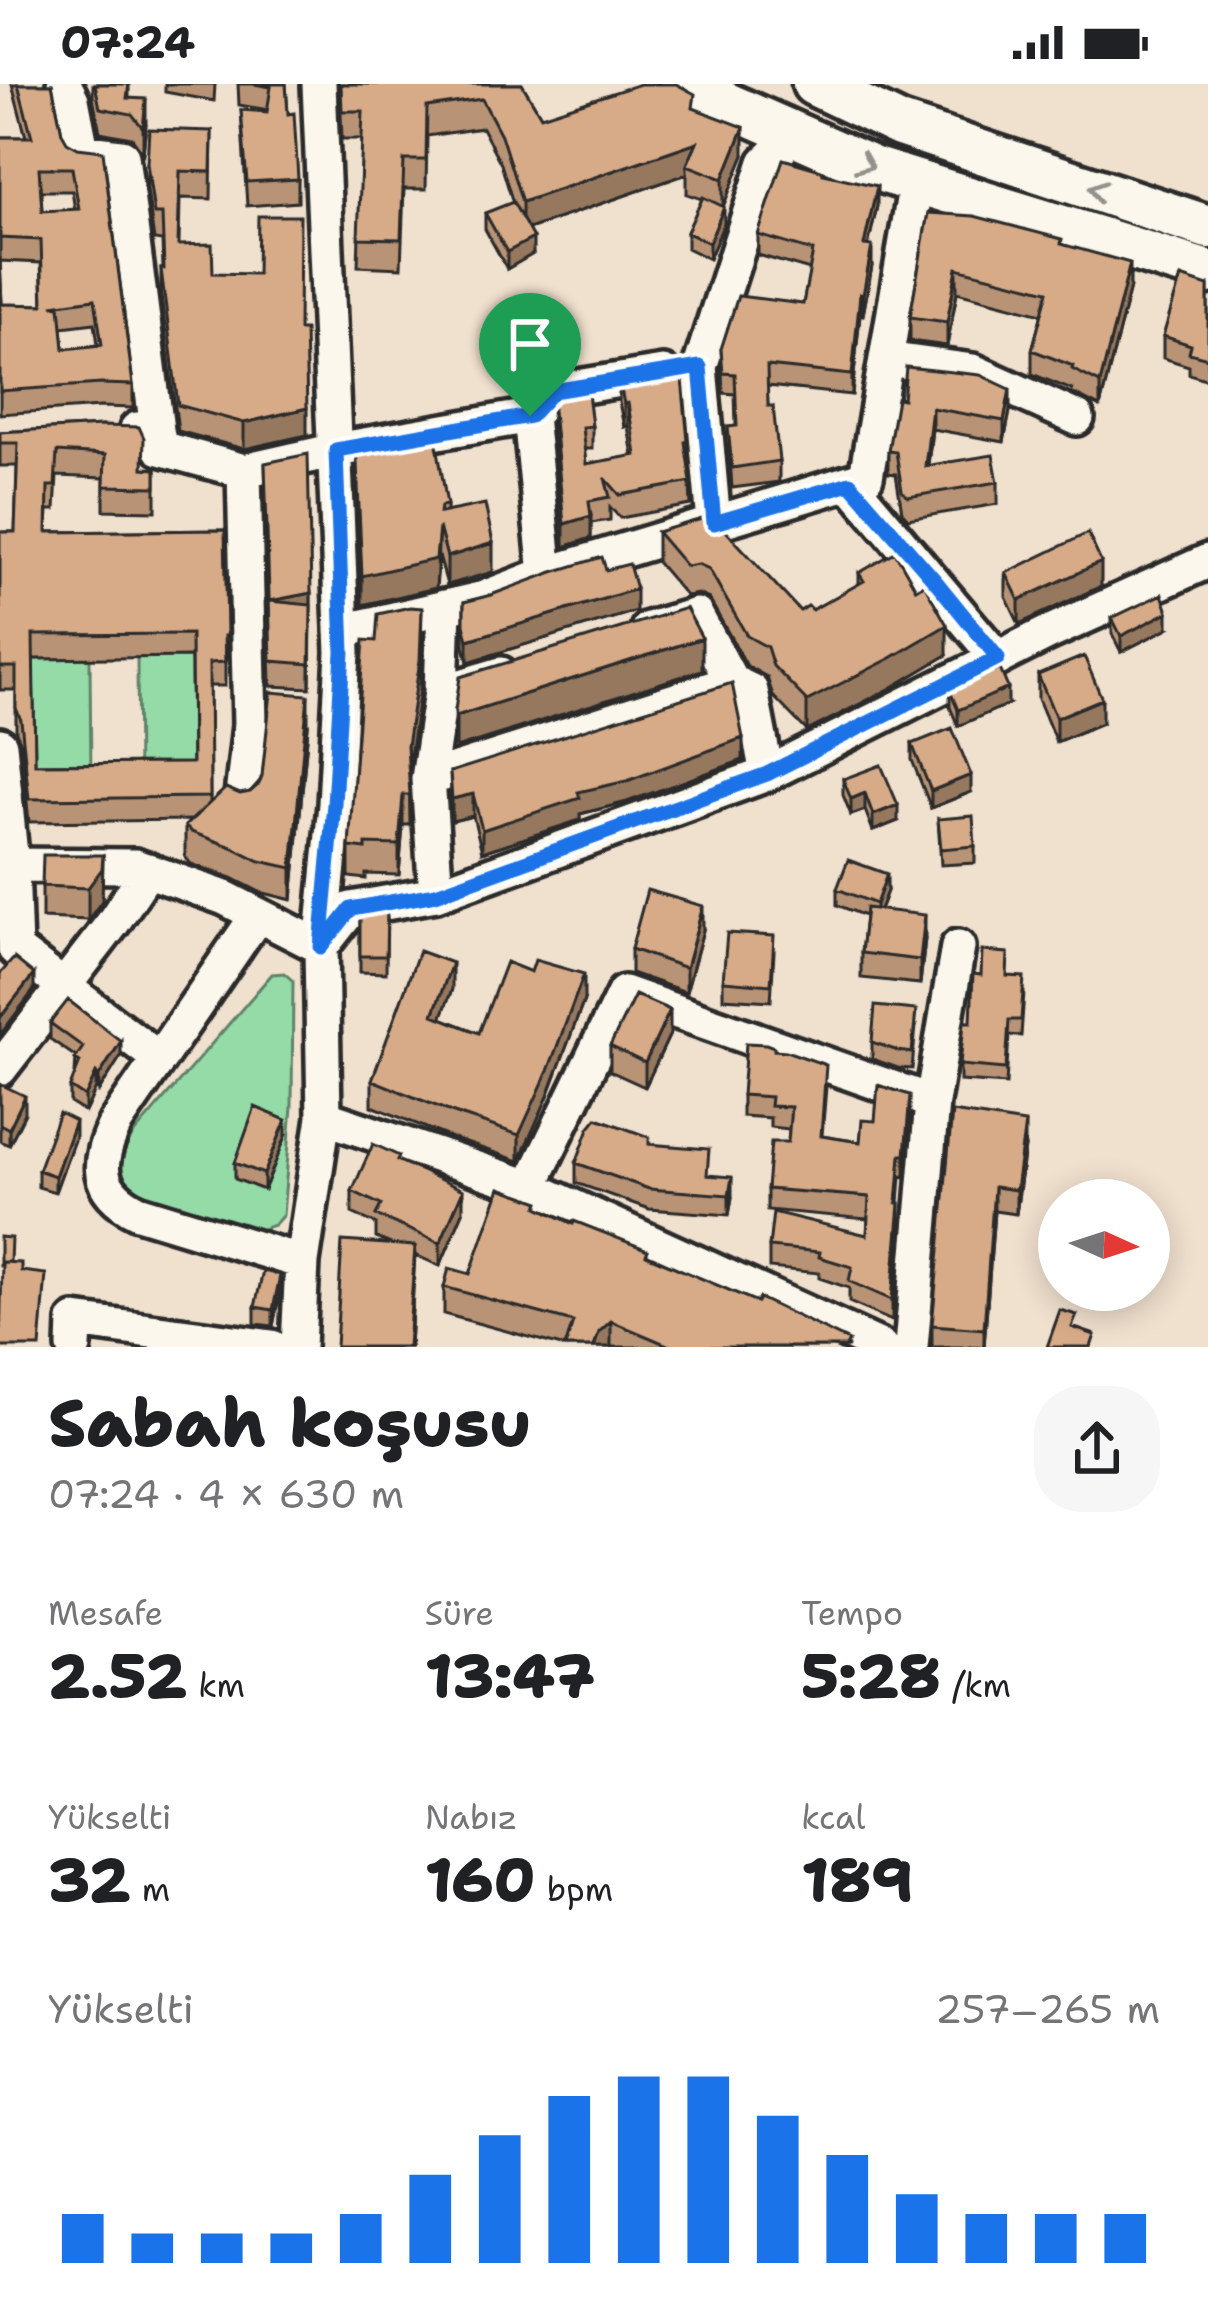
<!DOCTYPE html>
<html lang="tr">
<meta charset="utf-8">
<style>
body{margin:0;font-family:"Shantell Sans",sans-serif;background:#f6f6f6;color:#202124;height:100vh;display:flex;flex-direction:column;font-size:45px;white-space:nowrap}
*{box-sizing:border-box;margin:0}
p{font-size:39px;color:#757577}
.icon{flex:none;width:66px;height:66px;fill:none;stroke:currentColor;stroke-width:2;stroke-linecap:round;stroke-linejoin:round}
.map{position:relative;height:1263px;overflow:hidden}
.side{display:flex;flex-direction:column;background:#fff;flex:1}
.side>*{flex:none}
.needle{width:78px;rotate:93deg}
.controls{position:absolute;left:1038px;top:1095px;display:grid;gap:24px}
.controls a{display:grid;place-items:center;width:132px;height:132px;border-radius:50%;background:#fff;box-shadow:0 6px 30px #0003;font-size:60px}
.pin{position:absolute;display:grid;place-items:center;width:102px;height:102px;color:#fff;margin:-123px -51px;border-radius:50% 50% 50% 0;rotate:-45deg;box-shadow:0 0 12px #0007}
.pin .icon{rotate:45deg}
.round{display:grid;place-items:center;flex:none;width:126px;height:126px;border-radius:48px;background:#f6f6f6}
.summary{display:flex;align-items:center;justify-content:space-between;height:204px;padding:0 48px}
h1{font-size:66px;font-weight:800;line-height:90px}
.metrics{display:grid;grid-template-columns:repeat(3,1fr);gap:18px;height:204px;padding:12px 48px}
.metrics div{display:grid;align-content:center}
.metrics b{font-size:60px;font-weight:800}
.metrics small{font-size:33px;font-weight:400}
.metrics p{font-size:33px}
.chart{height:336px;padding:24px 48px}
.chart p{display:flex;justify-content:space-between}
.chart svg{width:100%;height:216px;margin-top:12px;stroke:#1a73e8;stroke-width:6}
.status{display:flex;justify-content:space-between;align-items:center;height:84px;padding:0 60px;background:#fff;direction:ltr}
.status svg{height:33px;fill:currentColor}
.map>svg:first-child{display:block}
</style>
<div class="status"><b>07:24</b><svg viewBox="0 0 49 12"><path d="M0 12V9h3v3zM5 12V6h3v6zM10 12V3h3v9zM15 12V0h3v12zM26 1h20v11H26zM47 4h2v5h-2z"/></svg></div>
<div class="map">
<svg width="1208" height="1263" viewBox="0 0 1208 1263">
<rect width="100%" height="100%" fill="#f0e0ce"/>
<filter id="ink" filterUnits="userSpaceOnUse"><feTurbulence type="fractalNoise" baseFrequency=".00833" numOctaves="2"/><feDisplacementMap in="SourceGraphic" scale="24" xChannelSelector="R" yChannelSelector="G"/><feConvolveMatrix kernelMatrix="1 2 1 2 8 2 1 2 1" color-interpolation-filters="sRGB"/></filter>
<g filter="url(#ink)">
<path fill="#95dba8" stroke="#60836a" stroke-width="3" d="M137,573H191L192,702H138Z
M90,574L91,703L35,704L33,575Z
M284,889L293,897L292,1023L283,1131L274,1141L259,1146C228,1138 126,1121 121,1087C119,1073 127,1062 133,1051L272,890Z"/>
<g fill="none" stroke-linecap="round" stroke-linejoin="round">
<defs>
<path id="minor" d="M64,0L72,16L82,67L122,72L157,346L137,345
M886,275L973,287L1077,334
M530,332L553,307L663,289
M157,346L160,364L244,387L336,366L530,332L546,490
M850,399L998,575
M714,439L700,283L766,78L795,50
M444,523L441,608L501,590
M342,547L484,514L546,490L866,393L916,98
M732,598L751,607L767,690
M0,661L12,781L15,865L159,975
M428,695L441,608
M241,721L250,641L244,387
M0,781L135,782L225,814L321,863L351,825L436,810L767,690L1048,549L1208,477
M436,810L428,695L732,598L696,531L648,545
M257,832L116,1038C96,1079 94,1106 138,1128L302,1178
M0,985L112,840L148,786
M932,1018L958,863
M324,1033L530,1103L881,1263
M530,1103L624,909L932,1018L911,1263
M74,1263L75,1237L272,1263
M298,1263L302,1178L324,1033L321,863L335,720L343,568L319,0"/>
<path id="major" d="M681,0L872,84L1208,188
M814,0L900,41L1208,143"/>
</defs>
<use href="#minor" stroke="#2b2b2b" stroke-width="42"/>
<use href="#major" stroke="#2b2b2b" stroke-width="51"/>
<use href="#minor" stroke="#fbf7ec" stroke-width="33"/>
<use href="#major" stroke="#fbf7ec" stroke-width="42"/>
</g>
<path fill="#b99375" stroke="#2b2b2b" stroke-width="3" fill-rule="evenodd" d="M12,0H52L62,49L133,301V324L101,323L0,330V53H26ZM41,107H72L75,126L42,127ZM0,177L41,179L43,221L2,220ZM95,239L98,261L64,265L62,243Z
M93,0H129V14L146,40L143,69L132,54L100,48L93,13Z
M165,0H215L214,17L165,8Z
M238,0H286L288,30L298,95V118L247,122L241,26L267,28L268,26L239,21Z
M340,0H522L541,32L695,25L744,71L723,122L724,139L709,175L687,164V148L702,115L687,110V90L528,145L533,170L507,185L485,145V129L513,119L501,80L482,44L427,52L426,105H404L401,184L358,182L362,55H342Z
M212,47L211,115L180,114L179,161L213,189L299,246L307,351L244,365L178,347L161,212V185H163L162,157L154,156L147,106V79Z
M824,90L877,122L868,161L872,182L863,231L860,230L852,311L767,302L768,322L779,377V398L732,404L728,343L736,342L735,310L723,309L721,265L803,220L810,186L758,171V151Z
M928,129L1062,160L1130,203L1100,323L1072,309V306L1032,290V266L1042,230L957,208L947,262L910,257V233Z
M1208,202V296L1189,290V282L1163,274V252Z
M619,295L688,357L691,421L620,434L610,423V436L591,439V454L564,463L552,339V316L592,342V365H584L586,380L633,372L628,342L624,343L619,318Z
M903,315L1010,327L1004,358L932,345L928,382L998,398V420L908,435L902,428L896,390L888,389V367Z
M102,342L144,384L156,385V427L104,426V394L57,392L55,426H48L47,448L225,446L227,576H225V602H209L210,718L250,708L308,643L292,816L260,808L232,794L191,780L185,773V742L191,736L29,738L21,659L16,648V606H0V448H15L17,382H0V348ZM191,573L192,679L35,680L33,575Z
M356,355L447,421V428L493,488L447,501L439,472L436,504L362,521Z
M265,379L311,509L310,604L271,602Z
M657,448L800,527L812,526L859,500V489L947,571L891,604L807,647L773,612L767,593L747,582L709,515L698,510L686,512L657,478Z
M606,486L636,527L468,578L464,562V518Z
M1006,489L1101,502L1019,540L1006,513Z
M1112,534L1168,544L1121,568L1112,550Z
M422,554L420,606L409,683L410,741H403L399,791L366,790V795L349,793V763L376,557Z
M702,586L456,664L455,626Z
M1038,591L1102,639L1056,658L1038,615Z
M950,607L1008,620L958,642L950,623Z
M912,660L971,708L931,724L912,676Z
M743,676L627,718L580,730V736L482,768L473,732L452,737L450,688Z
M843,695L898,737L873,747L865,726L851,731L843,711Z
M938,735L975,762V779L941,781Z
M103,771L102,817L88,836L42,834V802Z
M837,805L887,807L880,826L925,855L920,900L861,894V869L865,832L837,821Z
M387,824L386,889L360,888V831Z
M703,846L686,908L631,889V865Z
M774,868L771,917L723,914V897Z
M1008,892L1024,908L1021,952L1009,951L1006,1000L960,997V981Z
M452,905L441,934L479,949L584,916L548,1012L519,1077L451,1054L372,1022V996Z
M50,939L121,972L99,1007L96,1004L85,1028L70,1019V1003L75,990L76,973L50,955Z
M916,942L912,985L898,984L872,975V958Z
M670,950L645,1003L610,987V962Z
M774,966L826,1003L822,1052L860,1058L875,1037L910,1032L905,1093L901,1092L899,1119L900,1140L892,1237L849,1218V1204L819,1194V1189L769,1184V1163L867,1151L868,1135L767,1126V1105L788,1058L789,1045L770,1043V1034L742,1032V1011Z
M0,1000L25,1029L9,1061L0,1057Z
M986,1034L1025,1063L1016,1130L994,1127L984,1263H932V1241Z
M286,1052L264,1106L235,1095V1079Z
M75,1053L55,1108L38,1103V1086Z
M649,1060L708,1091L732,1113L729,1131L649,1125L576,1099V1079Z
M399,1077L463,1128L440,1182L415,1171L410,1263H336L391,1160L376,1154V1140L352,1129V1107Z
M540,1124L648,1171L849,1263H565L444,1230V1203L470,1190Z
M280,1207L273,1242L255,1240V1223Z"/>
<path fill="#96785f" stroke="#2b2b2b" stroke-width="3" d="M146,15V40L143,69V44Z
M744,43V71L723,123V95Z
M697,58L687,81V90L522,147V118Z
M877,102V122L864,181V161Z
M724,123V139L709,175V159Z
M533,154V170L507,185V168Z
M872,162V182L863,231V211Z
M1130,179V203L1100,323V299Z
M957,184V208L947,262V238Z
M860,210V230L852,311V291Z
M1010,305V327L1004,358V337Z
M628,319V342L624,343V320Z
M307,324V351L244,365V339Z
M932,324V345L925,404V382Z
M591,432V454L564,463V440Z
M439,443L436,504L362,521V492Z
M493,459V488L447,501V473Z
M1101,478V502L1019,540V516Z
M636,505V527L468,578V556Z
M311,509L310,604L311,533L270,517Z
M422,524L420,606L407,692V662Z
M1168,528V544L1121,568V552Z
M947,541V571L891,604L807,647V617Z
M702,554V586L456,664V632Z
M1008,604V620L958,642V626Z
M308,611V643L292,816V784Z
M1102,615V639L1056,658V634Z
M743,654V676L627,718L580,730V736L482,768V746L578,708Z
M971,691V708L931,724V707Z
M865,709V726L851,731V715Z
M473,710V732L452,737V715Z
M403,711V741L399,791V761Z
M898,721V737L873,747V731Z
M103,771L102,817L88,836V804Z
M887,790V807L876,836V820Z
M703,822V846L686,908V884Z
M925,831V855L920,900V876Z
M452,879V905L433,957V931Z
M34,890V906L0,951V934Z
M584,890V916L548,1012L519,1077V1051Z
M670,926V950L645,1003V979Z
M121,957V972L99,1007V992Z
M96,989V1004L85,1028V1013Z
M910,1011V1032L905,1093V1071Z
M25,1012V1029L9,1061V1045Z
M286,1036V1052L264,1106V1090Z
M75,1037V1053L55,1108V1092Z
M1025,1039V1063L1016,1130V1106Z
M732,1093V1113L729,1131V1111Z
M994,1103V1127L984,1263V1245Z
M463,1106V1128L440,1182V1159Z
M900,1119V1140L892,1237V1216Z
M415,1162L410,1263H408Z
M280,1191V1207L273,1242V1226Z
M611,1237V1263H594L599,1248Z"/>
<path fill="#d7ab88" stroke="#2b2b2b" stroke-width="3" fill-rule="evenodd" d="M18,0H52L62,49L67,58L78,64L103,67L133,301L101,300L0,307V173L2,220L43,221L41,156L0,154V53H32ZM39,84H72L79,125L42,127ZM95,215L102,261L64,265L60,222L52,221Z
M95,0H129L127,14L146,15L143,44L132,30L100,24Z
M254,0H286L288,30L294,29L298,95L247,98L241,26L267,28L271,3Z
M341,0H522L541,32L640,0H676L695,10L693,24L744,43L723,95L687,81L697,58L522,118L501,51L482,15L427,23L426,76H404L401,155L358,154L363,27H342Z
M149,45L212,47L211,88L180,87L178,161L212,160L213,189L257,190L258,132H300L299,246H305L307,324L244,339L178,321L161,185H164L162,130H154L147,79Z
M783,75L824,87L823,90L877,102L864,161L872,162L863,211L860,210L852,291L767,282L768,322H773L779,377L732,384L728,343L737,342L735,290L723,289L721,265L738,212L803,220L813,167L758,151Z
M703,113L724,123L709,159L687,148Z
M513,118L533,154L507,168L485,129Z
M928,129L974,132L1062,155L1061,160L1130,179L1100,299L1072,285L1073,282L1032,266L1048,207L957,184L947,238L910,233Z
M1181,193L1208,202V274L1189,269L1191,261L1163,252Z
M906,283L980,291L1010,305L1004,337L932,324L925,382L993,371L998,398L908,413L902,407L896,368L888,367L897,314L903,315Z
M681,284L688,357L685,358L691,398L620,411L605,394L610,413L589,417L591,432L564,440L552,316L564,304L587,300L592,342L582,343L586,380L636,371L628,319L624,320L619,295Z
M102,342L139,343L144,354L143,384L156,385V403L104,402L105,371L57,368L55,402H48L47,448L225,446L227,552H224L225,578L209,579L210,713L29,715L21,636L16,624V583H0V448H15L18,359H0V348ZM191,550L192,679L35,680L33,551Z
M434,342L447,421L441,422L440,429L485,420L493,459L447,473L439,443L436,475L362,492L356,355Z
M308,370L311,509L270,517L311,521L310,580L271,577L265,379Z
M712,432L800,527L808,522L812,526L864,497L859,489L895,468L916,505L924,500L947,541L891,574L807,617L773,582L767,563L747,552L709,485L698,480L686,482L657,448Z
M1088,449L1101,478L1019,516L1006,489Z
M602,473L606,486L629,480L636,505L468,556L464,540V518L491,511L553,488Z
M1162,510L1168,528L1121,552L1112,534Z
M410,523L422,524L420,576L407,662L410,711H403L399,761L366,760V765L349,763L364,556L376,557L378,530Z
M686,524L702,554L456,632L455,626L460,593Z
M1084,572L1102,615L1056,634L1038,591Z
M1000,585L1008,604L958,626L950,607Z
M732,599L743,654L627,697L578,708L580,714L482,746L473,710L452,715L450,688Z
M271,608L308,611L292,784L260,777L232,763L191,748L185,742L226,704L240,710L250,708L258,701L262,692Z
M952,644L971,691L931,707L912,660Z
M881,681L898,721L873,731L865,709L851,715L843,695Z
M973,732L975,762L941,765L938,735Z
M43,771H103L102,785L88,804L42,802Z
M848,776L887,790L876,820L837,805Z
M647,806L703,822L686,884L631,865Z
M387,824L386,872H360V831L363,828Z
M866,824L925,831L920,876L861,869Z
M727,849L774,852L771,901L723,897Z
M419,867L452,879L433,931L479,949L506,878L531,888L535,876L584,890L548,987L519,1051L451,1028L372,996Z
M982,867L1008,869L1007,892L1024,893L1021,936H1009L1006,985L960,981L964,938H971L973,890L981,891Z
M14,874L34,890L0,934V890Z
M635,911L670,926L645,979L610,962Z
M68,916L121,957L99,992L96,989L85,1013L70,1003L80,978L75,975L83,963L50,939Z
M875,922L916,926L912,969L898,967L872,958Z
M746,959L766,960L774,963V966L786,967L826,981L821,1052L860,1058L862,1036L875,1037L878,1001L910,1011L905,1071H901L897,1119H900L892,1216L849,1197L852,1183L819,1173L820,1168L769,1163L773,1128L867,1151L869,1113L767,1105L771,1058H788L791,1023L770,1022L771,1013L742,1011Z
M0,1000L25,1012L9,1045L0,1040Z
M255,1023L286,1036L264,1090L235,1079Z
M952,1028L1025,1039L1016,1106L994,1103L984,1245L932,1241Z
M59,1029L75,1037L55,1092L38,1086Z
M597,1034L649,1053V1060L709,1065L707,1091L732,1093L729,1111L649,1105L576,1079L589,1044Z
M373,1060L399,1072L397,1076L463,1106L440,1159L376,1131L381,1121L352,1107Z
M500,1104L540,1118L538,1123L573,1140L574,1137L648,1166L646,1171L757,1218L759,1214L849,1257L846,1263H672L611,1237L599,1248L594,1263H565L573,1238L444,1203L449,1184L470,1190Z
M0,1153L11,1154L10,1178H2V1181H0Z
M342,1157L415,1162L408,1263H336Z
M2,1178L21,1179V1187L46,1190L40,1263H0Z
M263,1187L280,1191L273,1226L255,1223Z
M1060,1226L1077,1231L1072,1243L1095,1251L1091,1263H1047Z"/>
<defs><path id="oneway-chevron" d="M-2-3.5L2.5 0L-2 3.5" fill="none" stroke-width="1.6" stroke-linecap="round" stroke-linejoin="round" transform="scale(3)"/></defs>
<g stroke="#93918c">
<use href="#oneway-chevron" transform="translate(865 80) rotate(22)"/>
<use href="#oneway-chevron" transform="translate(1097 106) rotate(-162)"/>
</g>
</g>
<g fill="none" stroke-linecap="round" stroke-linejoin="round" filter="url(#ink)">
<defs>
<path id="route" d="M700,283L714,439L850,399L937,499L998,574L767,690L436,810L351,825L321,863L334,720L343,568L336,366L530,332L553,307Z"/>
</defs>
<use href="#route" stroke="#fff" stroke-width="24"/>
<use href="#route" stroke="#1a73e8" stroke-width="15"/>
</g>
</svg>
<div class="controls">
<a><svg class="needle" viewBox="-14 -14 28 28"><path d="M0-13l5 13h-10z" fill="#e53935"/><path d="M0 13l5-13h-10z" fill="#757577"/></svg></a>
</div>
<div class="pin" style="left:530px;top:332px;background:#1e9e55"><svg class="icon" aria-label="arrive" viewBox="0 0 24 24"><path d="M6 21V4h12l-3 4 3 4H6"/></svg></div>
</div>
<section class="side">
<div class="summary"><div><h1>Sabah koşusu</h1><p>07:24 · 4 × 630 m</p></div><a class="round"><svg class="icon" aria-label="share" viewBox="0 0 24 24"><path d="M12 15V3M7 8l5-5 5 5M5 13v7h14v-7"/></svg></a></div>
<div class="metrics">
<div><p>Mesafe</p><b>2.52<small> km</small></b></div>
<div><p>Süre</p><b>13:47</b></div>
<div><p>Tempo</p><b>5:28<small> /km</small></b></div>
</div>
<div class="metrics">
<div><p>Yükselti</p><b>32<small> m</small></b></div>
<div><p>Nabız</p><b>160<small> bpm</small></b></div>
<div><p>kcal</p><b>189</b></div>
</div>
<div class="chart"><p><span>Yükselti</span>257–265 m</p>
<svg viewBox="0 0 160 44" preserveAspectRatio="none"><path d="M5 44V34M15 44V38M25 44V38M35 44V38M45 44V34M55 44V26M65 44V18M75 44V10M85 44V6M95 44V6M105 44V14M115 44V22M125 44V30M135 44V34M145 44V34M155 44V34"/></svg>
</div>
</section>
